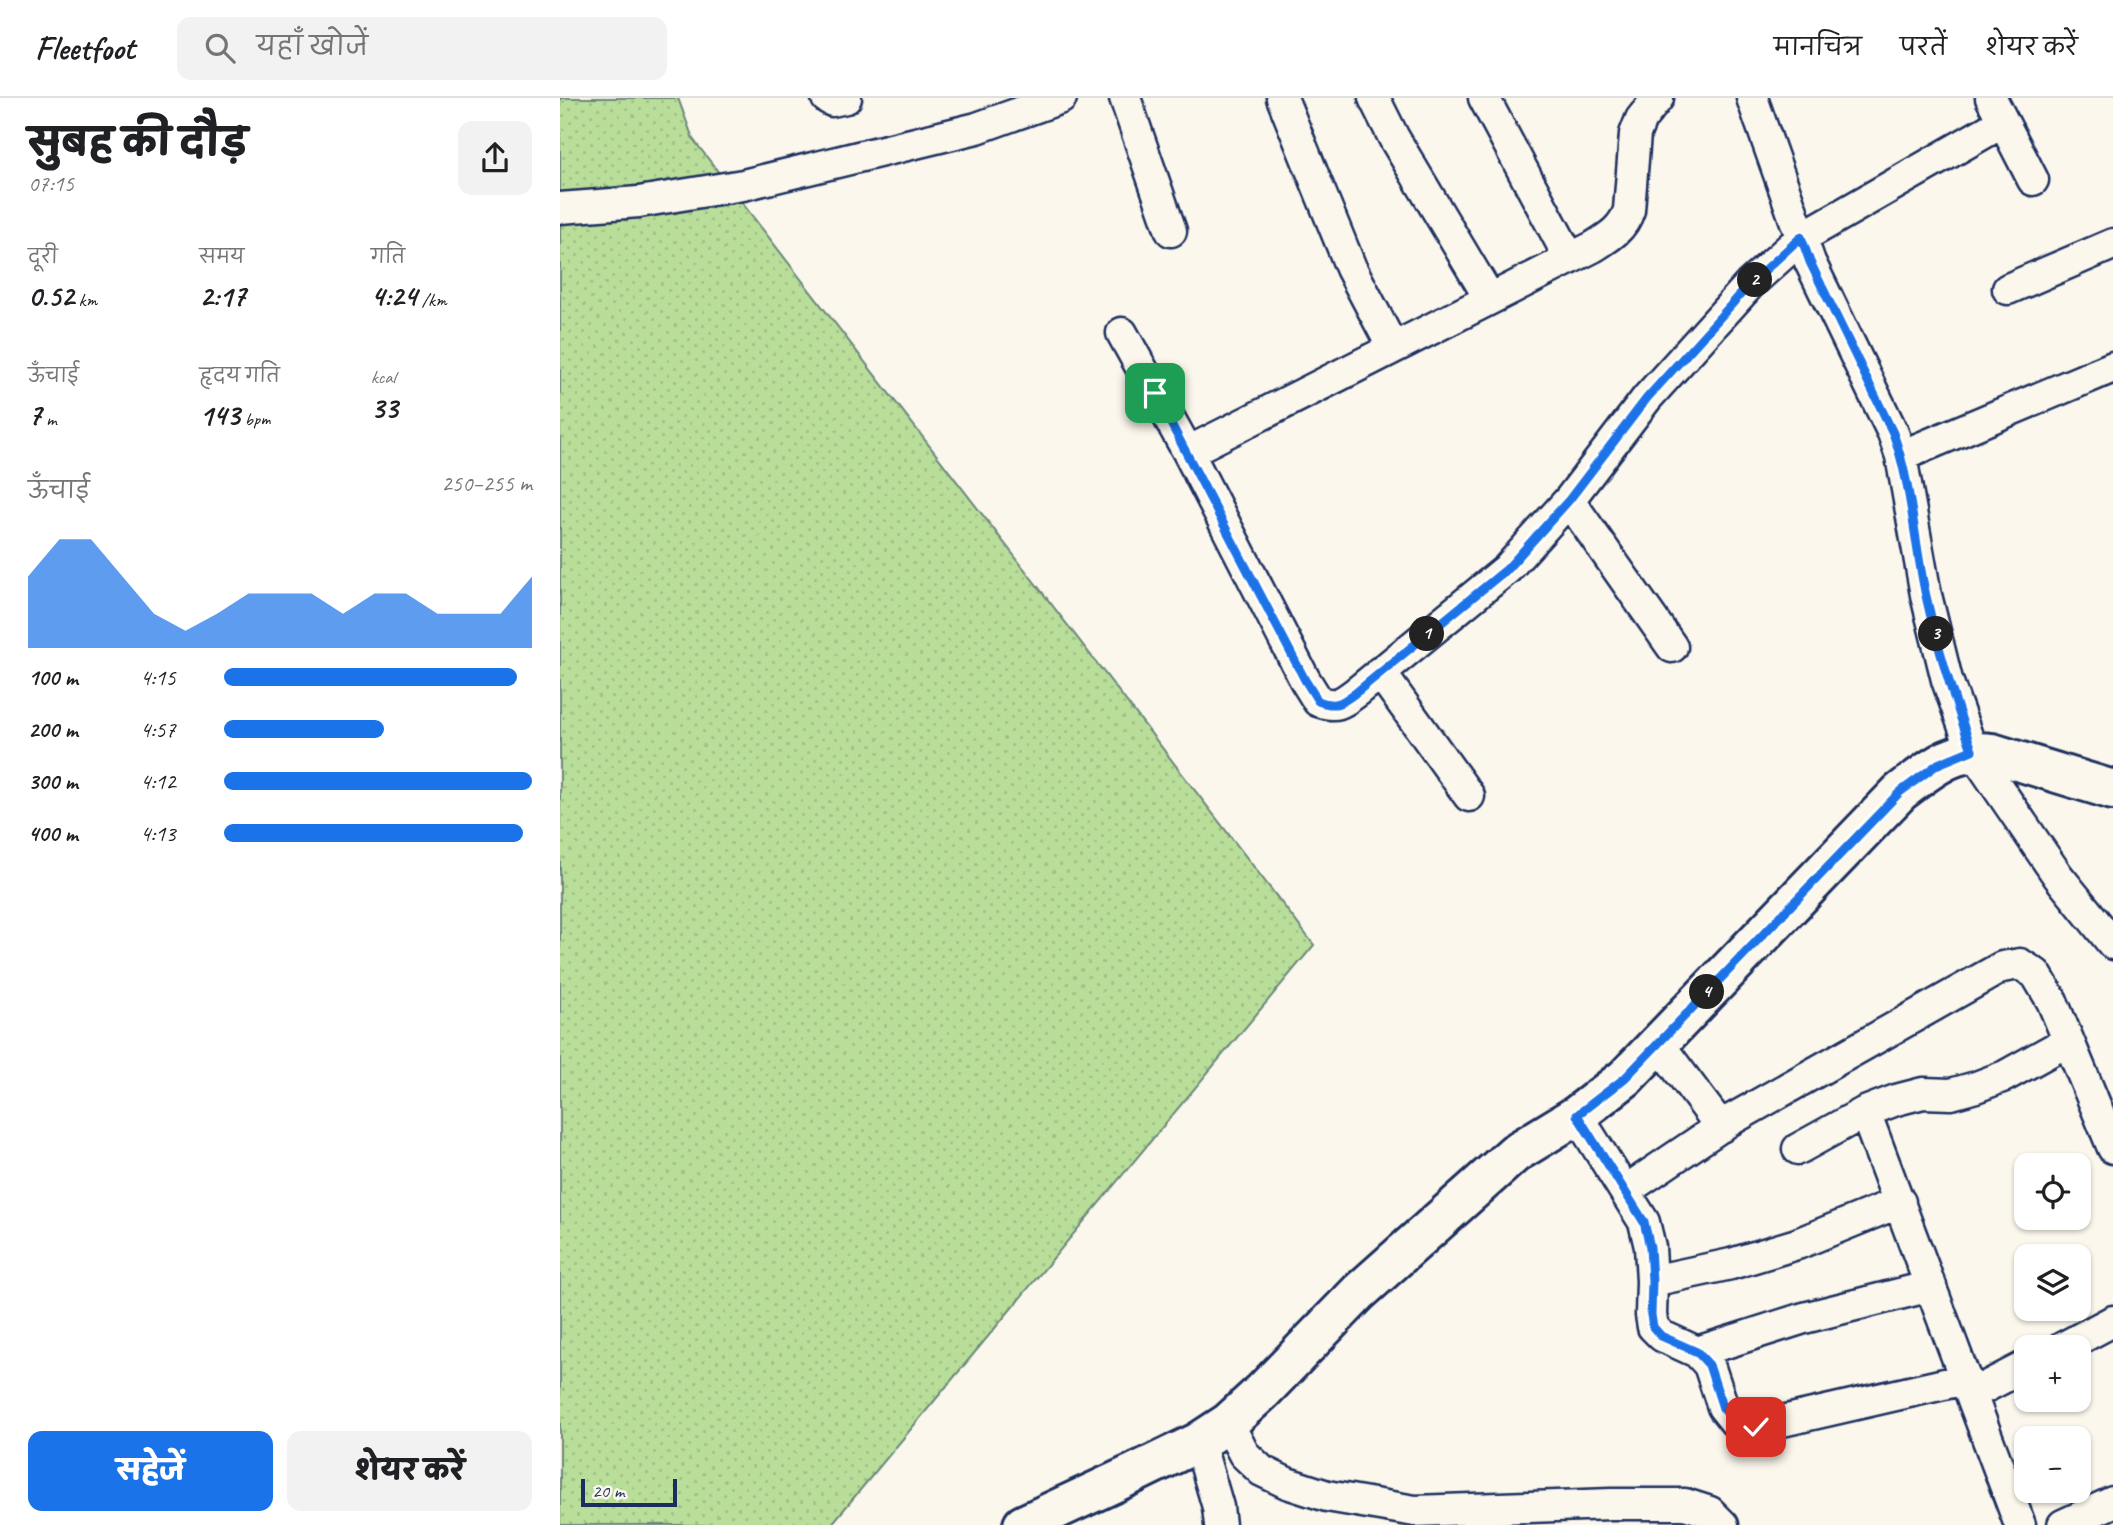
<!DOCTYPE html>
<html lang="hi">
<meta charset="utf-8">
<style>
body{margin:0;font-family:Caveat,"Playpen Sans Deva",sans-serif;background:#f2f2f2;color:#202124;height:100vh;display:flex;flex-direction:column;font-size:26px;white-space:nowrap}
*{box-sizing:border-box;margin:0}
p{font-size:23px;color:#757577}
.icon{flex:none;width:38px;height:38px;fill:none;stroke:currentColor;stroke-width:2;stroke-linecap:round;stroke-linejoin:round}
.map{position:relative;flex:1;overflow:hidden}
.side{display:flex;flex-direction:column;background:#fff;width:560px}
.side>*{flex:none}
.fabs{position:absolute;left:1454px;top:1055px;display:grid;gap:14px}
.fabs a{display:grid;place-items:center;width:77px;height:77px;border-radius:14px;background:#fff;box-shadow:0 2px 5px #0004;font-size:35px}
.scale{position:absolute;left:21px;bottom:18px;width:96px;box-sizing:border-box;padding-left:7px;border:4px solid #1b2f5e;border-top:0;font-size:19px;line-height:24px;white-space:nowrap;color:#1b2f5e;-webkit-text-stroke:5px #fbf7ec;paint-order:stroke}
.pin{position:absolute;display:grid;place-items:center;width:60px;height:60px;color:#fff;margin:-30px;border-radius:14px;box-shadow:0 4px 10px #0006}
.km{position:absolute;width:35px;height:35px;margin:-18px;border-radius:50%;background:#222;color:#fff;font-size:19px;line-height:35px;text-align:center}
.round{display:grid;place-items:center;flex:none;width:74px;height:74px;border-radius:14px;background:#f2f2f2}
.overview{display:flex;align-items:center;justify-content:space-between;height:119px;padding:0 28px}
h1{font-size:38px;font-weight:800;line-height:52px}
.figures{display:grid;grid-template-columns:repeat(3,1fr);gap:10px;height:119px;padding:7px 28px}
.figures div{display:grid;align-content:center}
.figures b{font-size:30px;font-weight:800}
.figures small{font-size:19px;font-weight:400}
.figures p{font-size:19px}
.chart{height:196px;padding:14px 28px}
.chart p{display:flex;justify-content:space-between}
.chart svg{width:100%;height:126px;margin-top:7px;fill:#1a73e8;opacity:.7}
.button{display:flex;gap:14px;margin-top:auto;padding:14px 28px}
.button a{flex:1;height:80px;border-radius:14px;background:#1a73e8;color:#fff;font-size:28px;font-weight:800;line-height:80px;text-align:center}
.button a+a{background:#f2f2f2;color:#202124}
ul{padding:0 28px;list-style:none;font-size:23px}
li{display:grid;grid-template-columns:112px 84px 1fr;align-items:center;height:52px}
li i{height:18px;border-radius:9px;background:#1a73e8}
header{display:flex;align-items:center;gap:42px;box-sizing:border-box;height:98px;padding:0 35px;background:#fff;border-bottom:2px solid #e0e0e0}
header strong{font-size:33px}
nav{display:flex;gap:38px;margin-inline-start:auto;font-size:24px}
.search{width:490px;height:63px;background:#f2f2f2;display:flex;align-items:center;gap:18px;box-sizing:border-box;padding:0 24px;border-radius:14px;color:#757577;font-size:26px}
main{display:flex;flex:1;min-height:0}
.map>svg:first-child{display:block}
</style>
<header>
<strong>Fleetfoot</strong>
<div class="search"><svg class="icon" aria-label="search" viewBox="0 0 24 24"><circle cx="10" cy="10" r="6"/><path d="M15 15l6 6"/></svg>यहाँ खोजें</div>
<nav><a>मानचित्र</a><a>परतें</a><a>शेयर करें</a></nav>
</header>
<main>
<section class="side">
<div class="overview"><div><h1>सुबह की दौड़</h1><p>07:15</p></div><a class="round"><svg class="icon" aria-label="share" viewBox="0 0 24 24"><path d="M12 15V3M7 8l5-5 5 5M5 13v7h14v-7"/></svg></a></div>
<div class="figures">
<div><p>दूरी</p><b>0.52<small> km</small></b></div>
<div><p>समय</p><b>2:17</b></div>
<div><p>गति</p><b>4:24<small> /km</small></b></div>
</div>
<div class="figures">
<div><p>ऊँचाई</p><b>7<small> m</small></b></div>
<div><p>हृदय गति</p><b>143<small> bpm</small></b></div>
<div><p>kcal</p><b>33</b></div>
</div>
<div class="chart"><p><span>ऊँचाई</span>250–255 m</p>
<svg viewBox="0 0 160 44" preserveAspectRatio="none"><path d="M0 44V19L10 6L20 6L30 19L40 32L50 38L60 32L70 25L80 25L90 25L100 32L110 25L120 25L130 32L140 32L150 32L160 19V44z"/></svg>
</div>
<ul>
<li><b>100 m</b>4:15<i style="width:95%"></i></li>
<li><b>200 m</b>4:57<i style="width:52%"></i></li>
<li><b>300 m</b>4:12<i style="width:100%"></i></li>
<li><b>400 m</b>4:13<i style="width:97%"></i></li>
</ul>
<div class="button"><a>सहेजें</a><a>शेयर करें</a></div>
</section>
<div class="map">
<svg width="1553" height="1427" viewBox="0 0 1553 1427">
<defs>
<pattern id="grass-dots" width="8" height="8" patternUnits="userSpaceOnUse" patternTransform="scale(1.75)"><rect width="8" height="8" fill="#b9de99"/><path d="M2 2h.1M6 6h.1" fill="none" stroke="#9ebf86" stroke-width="1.8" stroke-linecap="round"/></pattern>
</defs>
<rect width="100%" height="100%" fill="#fbf7ec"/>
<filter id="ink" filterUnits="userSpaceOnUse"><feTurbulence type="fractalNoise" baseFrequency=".0143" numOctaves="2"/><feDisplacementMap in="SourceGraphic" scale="14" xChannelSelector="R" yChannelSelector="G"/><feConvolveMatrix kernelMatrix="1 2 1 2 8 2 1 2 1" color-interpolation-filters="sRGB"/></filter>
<g filter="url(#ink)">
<path fill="url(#grass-dots)" stroke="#6a867c" stroke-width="2" d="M0,0H118L133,41L754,847L271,1427H0Z"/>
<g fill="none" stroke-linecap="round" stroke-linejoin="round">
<defs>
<path id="minor" d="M267,0L272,3L286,0
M565,0L611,133
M722,0L791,170L833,250
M814,0L834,40L930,201
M924,0L1010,161
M1192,0L1250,164L1333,335L1341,358L1366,497L1387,582L1412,652L1498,778L1553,846
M1431,0L1473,82
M0,110L79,104L183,87L417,30L501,0
M1448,191L1553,146
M562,235L628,354L745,582L758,603C777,610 782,605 798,593L947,471L1009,402L1087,300L1190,186L1241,140L1443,24
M628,354L1033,149C1049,139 1063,131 1069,112L1075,36L1081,21L1098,0
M1341,358L1553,269
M1009,402L1112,549
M820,574L909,698
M1098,945L1161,1029
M1305,1014L1460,1427
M1017,1017L1084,1124L1090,1149L1092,1183L1091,1217L1093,1229L1102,1238L1137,1254L1149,1267L1163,1309L1175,1324L1196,1329L1406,1281
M1238,1051L1305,1014L1336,1002L1363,995L1391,996L1416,989L1445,978L1508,943
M1065,1093L1169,1023L1442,869L1460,866L1476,876L1492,903L1553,1050
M1092,1183L1171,1166L1237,1146L1340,1104
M1502,1250L1553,1223
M1137,1254L1244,1220L1371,1188
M1412,1296L1466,1268
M668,1325L684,1356L702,1373L727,1385L767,1398L855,1413L1051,1406H1125L1150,1414L1163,1427
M639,1344L658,1409L660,1427
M1503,1427L1553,1404"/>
<path id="tertiary" d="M463,1427L573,1376L639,1344L668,1325L703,1293L799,1194L955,1055L1017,1017L1065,980L1340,694C1370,672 1392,650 1432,655L1553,692"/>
</defs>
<use href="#minor" stroke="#1b2f5e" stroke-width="35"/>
<use href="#tertiary" stroke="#1b2f5e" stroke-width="44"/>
<use href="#minor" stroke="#fbf7ec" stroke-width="30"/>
<use href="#tertiary" stroke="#fbf7ec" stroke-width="38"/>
</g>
</g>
<g fill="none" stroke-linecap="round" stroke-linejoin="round" filter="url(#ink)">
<defs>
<path id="route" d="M595,295L745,582L758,603C777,610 782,605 798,593L947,471L1009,402L1087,300L1190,186L1241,139L1250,164L1333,335C1352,387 1354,444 1366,498C1378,551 1394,602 1412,652L1378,666L1340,694L1065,980L1017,1017L1084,1124L1090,1149L1092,1183L1091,1217L1093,1229L1101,1238L1137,1254L1149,1267L1163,1310L1175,1324L1196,1329"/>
</defs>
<use href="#route" stroke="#fff" stroke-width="14"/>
<use href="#route" stroke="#1a73e8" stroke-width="9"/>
</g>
</svg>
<div class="fabs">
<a><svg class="icon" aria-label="locate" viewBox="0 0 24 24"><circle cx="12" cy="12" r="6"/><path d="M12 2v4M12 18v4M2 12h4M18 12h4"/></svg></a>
<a><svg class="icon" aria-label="layers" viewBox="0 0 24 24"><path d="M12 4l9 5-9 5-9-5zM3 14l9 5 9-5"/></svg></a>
<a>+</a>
<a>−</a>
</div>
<div class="scale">20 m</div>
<div class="pin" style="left:595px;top:295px;background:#1e9e55"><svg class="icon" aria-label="arrive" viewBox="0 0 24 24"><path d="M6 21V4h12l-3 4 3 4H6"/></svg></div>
<div class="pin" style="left:1196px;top:1329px;background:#d93025"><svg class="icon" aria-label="check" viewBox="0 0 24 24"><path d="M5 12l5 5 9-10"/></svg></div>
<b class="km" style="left:867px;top:536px">1</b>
<b class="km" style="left:1195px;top:182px">2</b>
<b class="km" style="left:1376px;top:536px">3</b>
<b class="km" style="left:1147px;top:894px">4</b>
</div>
</main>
